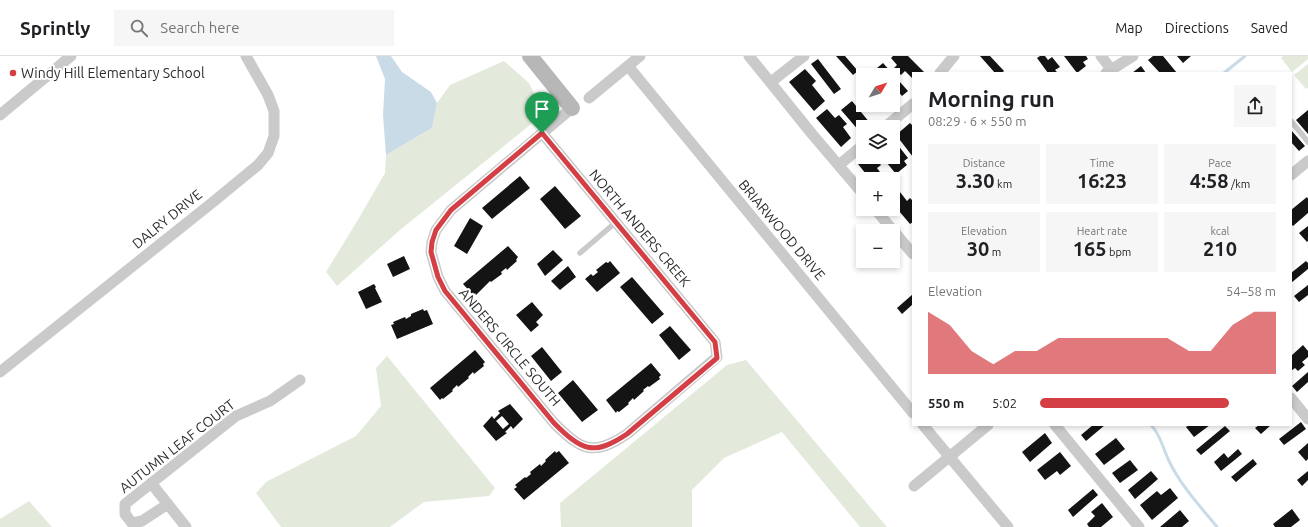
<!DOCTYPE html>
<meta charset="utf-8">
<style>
body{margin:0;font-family:Ubuntu,sans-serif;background:#f6f6f6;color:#202124;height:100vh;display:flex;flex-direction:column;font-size:15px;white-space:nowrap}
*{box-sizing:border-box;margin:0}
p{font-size:13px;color:#757577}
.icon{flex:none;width:22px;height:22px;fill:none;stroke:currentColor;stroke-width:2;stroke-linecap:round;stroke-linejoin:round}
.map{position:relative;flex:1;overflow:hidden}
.sheet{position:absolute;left:912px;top:16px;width:380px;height:354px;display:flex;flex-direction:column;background:#fff;border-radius:0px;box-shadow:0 2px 6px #0003}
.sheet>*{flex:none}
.needle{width:26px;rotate:51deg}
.fabs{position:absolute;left:856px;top:12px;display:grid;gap:8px}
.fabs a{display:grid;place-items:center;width:44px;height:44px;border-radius:0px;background:#fff;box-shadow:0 2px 6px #0003;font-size:20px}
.pin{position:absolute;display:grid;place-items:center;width:34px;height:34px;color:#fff;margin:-41px -17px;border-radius:50% 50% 50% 0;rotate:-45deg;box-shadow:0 0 4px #0007}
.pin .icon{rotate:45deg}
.round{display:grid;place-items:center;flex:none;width:42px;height:42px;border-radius:0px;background:#f6f6f6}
.head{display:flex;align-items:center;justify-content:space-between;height:68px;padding:0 16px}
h1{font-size:22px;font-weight:700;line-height:30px}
.metrics{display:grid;grid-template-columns:repeat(3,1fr);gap:6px;height:68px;padding:4px 16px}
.metrics div{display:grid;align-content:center;border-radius:0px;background:#f6f6f6;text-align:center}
.metrics b{font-size:20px;font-weight:700}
.metrics small{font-size:11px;font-weight:400}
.metrics p{font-size:11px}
.chart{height:112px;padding:8px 16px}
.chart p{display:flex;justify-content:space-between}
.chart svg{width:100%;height:72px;margin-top:4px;fill:#d43f46;opacity:.7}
ul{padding:0 16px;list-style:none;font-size:13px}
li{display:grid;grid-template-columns:64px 48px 1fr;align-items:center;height:30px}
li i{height:10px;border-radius:5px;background:#d43f46}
header{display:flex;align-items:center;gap:24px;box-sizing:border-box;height:56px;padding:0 20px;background:#fff;border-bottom:1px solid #e0e0e0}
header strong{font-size:19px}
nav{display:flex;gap:22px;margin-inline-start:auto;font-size:14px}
.search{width:280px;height:36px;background:#f6f6f6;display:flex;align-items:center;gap:10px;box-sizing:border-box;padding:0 14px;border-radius:0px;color:#757577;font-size:15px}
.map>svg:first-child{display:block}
</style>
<header>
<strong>Sprintly</strong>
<div class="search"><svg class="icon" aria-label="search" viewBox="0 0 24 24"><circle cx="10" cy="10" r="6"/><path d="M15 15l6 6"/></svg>Search here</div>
<nav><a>Map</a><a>Directions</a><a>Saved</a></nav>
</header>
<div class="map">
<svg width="1308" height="471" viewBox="0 0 1308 471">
<rect width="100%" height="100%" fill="#fff"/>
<path fill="#e3eadc" d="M1283,0H1308V3L1292,16L1281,2Z
M504,5L529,27L539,48L530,69L400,174L337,230L326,216L359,162L385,117L386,99L432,72L437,47L450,29Z
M1308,8V32L1306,33L1294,19Z
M387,300L495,432L489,440L424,446L390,471H281L256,437L266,426L356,380L381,350L376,312Z
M746,304L887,471H860L782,376L724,402L692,434V471H561L560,447L727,309Z
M29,445L52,471H0V463Z"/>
<path fill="#cadbe8" d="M376,0H391L402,16L431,36L437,47L432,72L386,99L383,59L385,23Z"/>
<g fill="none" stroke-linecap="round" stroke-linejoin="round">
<path stroke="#cadbe8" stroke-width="3" d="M1224,17L1245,0
M1151,369C1161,379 1163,393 1169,405C1181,430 1200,450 1217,471"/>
</g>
<path fill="#141414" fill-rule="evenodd" d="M836,0H845L858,15L853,19Z
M893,0H908L925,17H913V23L905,15L901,19L894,12L897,9L891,2Z
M980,0H990L1004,15L1002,17H995Z
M1040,0H1045L1048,4L1052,1L1060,11L1055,14L1058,17H1048L1037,2Z
M1064,0H1086L1088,3L1083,6L1086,10L1077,17Z
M1153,0H1163L1177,17H1160L1148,4Z
M1177,0H1191L1183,7Z
M818,3L841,33L834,38L811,8Z
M883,7L908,35L902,40L893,30V19H883L877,12Z
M1141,10L1146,17H1132Z
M805,13L816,25L812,29L825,45L814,55L789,26Z
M852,45L870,67L866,71H863V73L860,76L841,54Z
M827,53L835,62L839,59L847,68L843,71L851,82L841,91L816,62Z
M1308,54V78L1296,64Z
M910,67L913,70V101L896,79Z
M1291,74L1305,90L1299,95L1291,86Z
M893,83L908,102L904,105L907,109L896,118L882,101H893Z
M868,101H875L881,109L877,112L885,123H870L858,108Z
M520,120L530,132L492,163L482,152Z
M555,130L581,160L565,173L540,143Z
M900,136L907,145L910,142L913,145V166L910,168L893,148V142Z
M1307,141L1308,143V157L1293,170L1291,168V154Z
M470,162L483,170L467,198L454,190Z
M1308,170V185L1307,186L1299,177Z
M508,190L518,201L516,204L517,205L507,214L506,212L501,216L502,218L491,226L490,225L476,239L475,237L473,239L463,228Z
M553,194L563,204L545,220L537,208Z
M404,200L410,213L393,221L387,208Z
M610,205L620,217L597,236L585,223L591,218L593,220L598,216L596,214L606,206L608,207Z
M1306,205L1308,207V213L1291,227V217Z
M568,210L576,221L560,234L551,225Z
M632,221L664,258L652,268L620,231Z
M374,228L376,231L375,232L382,246L366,253L358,236Z
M1308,229V239L1299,246L1294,240Z
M913,238V248L902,258L897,252Z
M532,246L543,259L536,266L539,269L531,276L516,259Z
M423,253L424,255L427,254L433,268L397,283L391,269L394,268L393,266L405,261L406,263L411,260V258Z
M670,270L691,294L679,304L659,279Z
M1303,289L1308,295V301L1302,306L1305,309L1298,315L1295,312L1291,315V300Z
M542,291L562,316L551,325L531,300Z
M475,294L485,306L483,308L484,310L474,318L473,316L468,321L469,322L458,331L457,329L452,334L453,335L443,343L442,342L440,344L430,332Z
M651,307L661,319L659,321L660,323L649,331L648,330L643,334L644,335L634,344L633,342L628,347L629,348L619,356L617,355L616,357L606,344Z
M1308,316V326L1297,336L1292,330Z
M573,324L598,354L582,366L558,337Z
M510,348L523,363L513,373L511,370L505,376L507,377L496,385L483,370L492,360L494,363L500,357L498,355ZM502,360L509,368L503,373L496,365Z
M1301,366L1306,373L1284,389L1279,383Z
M1093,369H1105L1086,385L1081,379Z
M1189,369H1210L1194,381L1186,371Z
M1259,369H1271L1261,378L1255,372Z
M1225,370L1230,375L1201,399L1196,394Z
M1045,377L1052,387L1030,406L1022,396Z
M1116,382L1125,393L1104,409L1095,398Z
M1308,387V403L1306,405L1298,396Z
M1238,393L1242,398L1221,415L1214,406L1224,397L1228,402Z
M555,395L556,397L559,395L569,407L524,444L514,433L517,431L515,429L525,421L526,422L531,418L530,416L540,408L541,410L546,405L545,404Z
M1060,396L1071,410L1060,419L1057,415L1045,424L1037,414Z
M1253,403L1257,408L1236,426L1231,421Z
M1130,404L1138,414L1120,427L1112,417Z
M1151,415L1158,423L1135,443L1128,434Z
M1308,415V424L1302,430L1297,424Z
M1170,432L1178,442L1152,464L1140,449L1157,435L1161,439Z
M1093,433L1098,439L1073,461L1068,454Z
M1102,447L1113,461L1101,471H1089L1087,468L1095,460L1091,456Z
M1292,453L1300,464L1291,471H1275L1273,468Z
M1180,454L1189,465L1182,471H1160Z"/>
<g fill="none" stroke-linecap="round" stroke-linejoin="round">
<path stroke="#cacaca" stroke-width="5.5" d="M1291,65L1308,86
M580,197L616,166"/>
<path stroke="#cacaca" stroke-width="11" d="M749,0L812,78L863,138
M1101,0L1111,13
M628,10L913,357
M940,17L954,0
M1106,17L1133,0
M771,26L804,0
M589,42L640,0
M0,59L71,0
M885,71L913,48
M542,77L715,286L717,301L627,378C593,401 581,394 554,367L445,235L438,221L431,196L432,186L436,174L451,154L572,52
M839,109L863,89
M1291,119L1308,105
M875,153L913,198
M0,316L213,146L258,109L268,97L274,80V55L268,39L246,0
M1291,342L1308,363
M923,369L1008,471
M1055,369L1139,471
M151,427L186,471
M914,430L988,369
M168,448L142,465L132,467L125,458V448L236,360L270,345L300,324"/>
<path stroke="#b7b7b7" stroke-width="16" d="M530,0L572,52"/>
</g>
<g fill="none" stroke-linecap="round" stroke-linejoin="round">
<defs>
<path id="route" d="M542,77L715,286L717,302L627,378C593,401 581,394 554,367L445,235L438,221L431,196L432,186L436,174L451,154Z"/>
</defs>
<use href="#route" stroke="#fff" stroke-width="8"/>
<use href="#route" stroke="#d43f46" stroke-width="5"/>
</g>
<circle fill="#d43f46" stroke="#fff" stroke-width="1.5" cx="13" cy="17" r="4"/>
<g text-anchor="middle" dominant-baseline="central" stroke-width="4" stroke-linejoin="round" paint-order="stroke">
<g font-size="14" fill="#2d2d2d" stroke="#fff" text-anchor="start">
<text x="21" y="17">Windy Hill Elementary School</text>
</g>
<g font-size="14" fill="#2d2d2d" stroke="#fff">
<text transform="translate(167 163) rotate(-39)">DALRY DRIVE</text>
<text transform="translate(640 172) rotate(50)">NORTH ANDERS CREEK</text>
<text transform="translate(782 174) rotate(50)">BRIARWOOD DRIVE</text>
<text transform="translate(510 291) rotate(50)">ANDERS CIRCLE SOUTH</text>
<text transform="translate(177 390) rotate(-38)">AUTUMN LEAF COURT</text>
</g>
</g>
</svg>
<div class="fabs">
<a><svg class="needle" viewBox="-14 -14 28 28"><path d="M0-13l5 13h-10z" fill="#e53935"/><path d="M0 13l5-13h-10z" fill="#757577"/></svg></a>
<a><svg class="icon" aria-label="layers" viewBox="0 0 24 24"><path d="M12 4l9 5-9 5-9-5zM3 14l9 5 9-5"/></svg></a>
<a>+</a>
<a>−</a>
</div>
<div class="pin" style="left:542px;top:77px;background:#1e9e55"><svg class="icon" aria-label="arrive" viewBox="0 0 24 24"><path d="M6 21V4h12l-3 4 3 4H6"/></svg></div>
<section class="sheet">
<div class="head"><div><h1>Morning run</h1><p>08:29 · 6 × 550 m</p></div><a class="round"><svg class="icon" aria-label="share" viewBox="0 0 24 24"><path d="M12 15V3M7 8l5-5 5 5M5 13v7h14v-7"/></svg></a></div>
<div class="metrics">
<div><p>Distance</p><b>3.30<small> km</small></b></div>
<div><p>Time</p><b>16:23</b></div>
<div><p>Pace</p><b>4:58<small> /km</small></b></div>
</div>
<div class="metrics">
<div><p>Elevation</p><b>30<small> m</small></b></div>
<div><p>Heart rate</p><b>165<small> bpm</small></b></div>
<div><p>kcal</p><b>210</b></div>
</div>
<div class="chart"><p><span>Elevation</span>54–58 m</p>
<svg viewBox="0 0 160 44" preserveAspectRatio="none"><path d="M0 44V6L10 14L20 30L30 38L40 30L50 30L60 22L70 22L80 22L90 22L100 22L110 22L120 30L130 30L140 14L150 6L160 6V44z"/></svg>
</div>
<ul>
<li><b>550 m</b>5:02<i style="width:80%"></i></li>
</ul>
</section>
</div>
